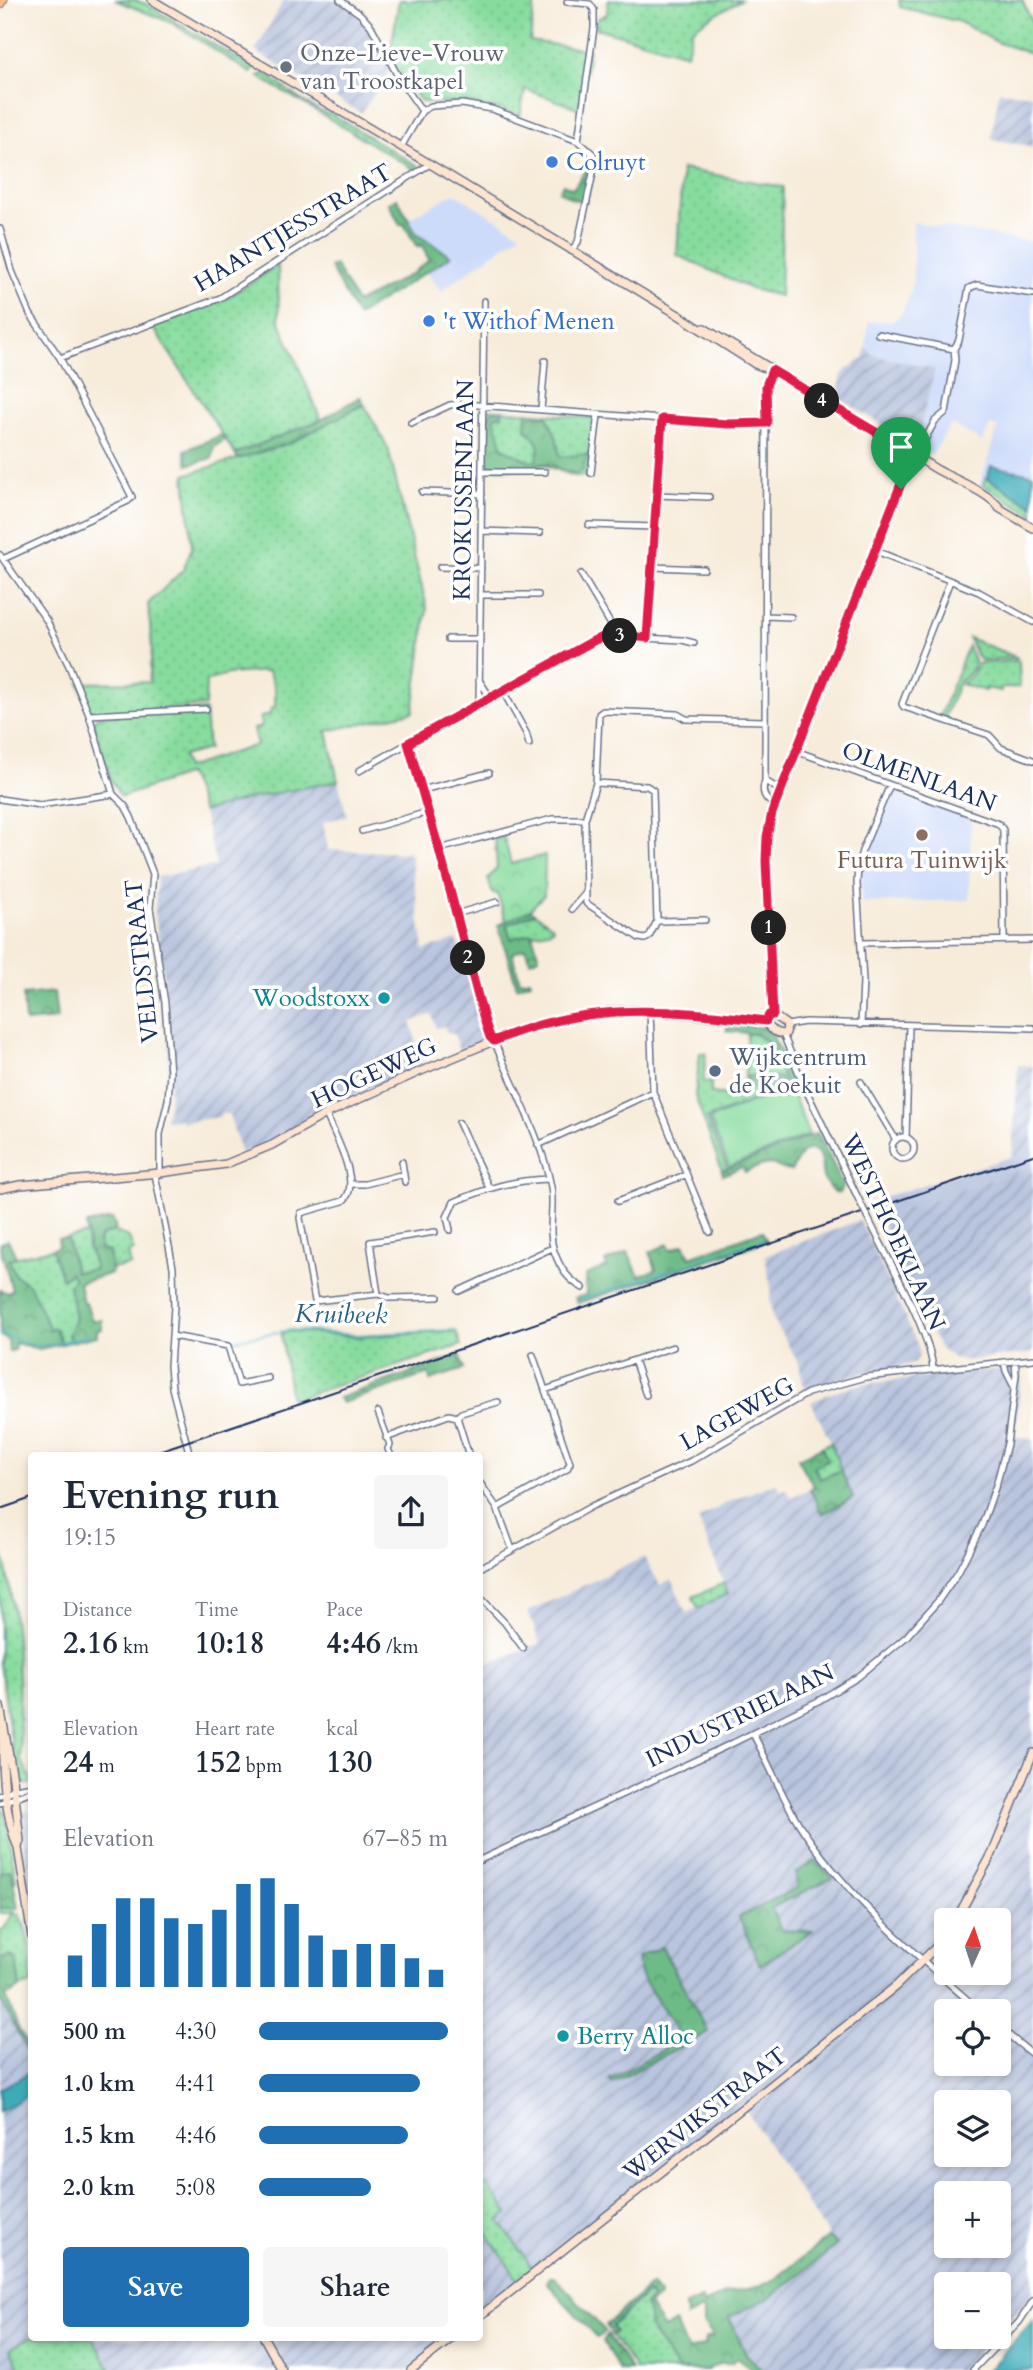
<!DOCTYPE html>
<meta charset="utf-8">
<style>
body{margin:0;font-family:Cardo,serif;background:#f6f6f7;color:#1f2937;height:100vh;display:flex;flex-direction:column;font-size:26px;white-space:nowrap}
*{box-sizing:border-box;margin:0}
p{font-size:23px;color:#747a83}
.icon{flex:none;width:38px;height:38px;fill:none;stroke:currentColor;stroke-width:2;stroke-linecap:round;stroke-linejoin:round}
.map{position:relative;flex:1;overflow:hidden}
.details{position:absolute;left:28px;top:1452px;width:455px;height:889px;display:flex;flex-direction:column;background:#fff;border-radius:7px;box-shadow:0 4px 10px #0003}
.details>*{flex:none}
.needle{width:46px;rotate:3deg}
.tools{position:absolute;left:934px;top:1908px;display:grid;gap:14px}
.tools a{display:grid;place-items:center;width:77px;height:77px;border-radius:7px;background:#fff;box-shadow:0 4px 10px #0003;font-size:35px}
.pin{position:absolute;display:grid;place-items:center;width:60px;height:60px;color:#fff;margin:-72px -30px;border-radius:50% 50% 50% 0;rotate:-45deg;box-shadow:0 0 7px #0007}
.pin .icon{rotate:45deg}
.km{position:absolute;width:35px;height:35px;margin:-18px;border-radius:50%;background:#222;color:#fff;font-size:19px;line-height:35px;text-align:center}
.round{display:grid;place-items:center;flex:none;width:74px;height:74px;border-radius:7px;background:#f6f6f7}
.head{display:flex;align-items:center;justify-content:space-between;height:119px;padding:0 35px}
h1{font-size:38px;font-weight:700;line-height:52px}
.figures{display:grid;grid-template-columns:repeat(3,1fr);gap:10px;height:119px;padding:7px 35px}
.figures div{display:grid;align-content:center}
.figures b{font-size:30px;font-weight:700}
.figures small{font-size:19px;font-weight:400}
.figures p{font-size:19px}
.chart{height:196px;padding:14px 35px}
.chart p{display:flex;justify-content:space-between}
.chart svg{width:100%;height:126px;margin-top:7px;stroke:#1f6fb2;stroke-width:6}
.cta{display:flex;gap:14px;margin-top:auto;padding:14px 35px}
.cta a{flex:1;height:80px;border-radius:7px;background:#1f6fb2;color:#fff;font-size:28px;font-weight:700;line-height:80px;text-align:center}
.cta a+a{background:#f6f6f7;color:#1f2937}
ul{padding:0 35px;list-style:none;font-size:23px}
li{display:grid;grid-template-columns:112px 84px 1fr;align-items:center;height:52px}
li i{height:18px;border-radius:9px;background:#1f6fb2}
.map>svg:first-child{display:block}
</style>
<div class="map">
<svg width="1033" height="2370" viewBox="0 0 1033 2370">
<defs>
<pattern id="industrial-furrows" width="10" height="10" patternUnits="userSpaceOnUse" patternTransform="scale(1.75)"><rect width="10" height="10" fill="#b9c5de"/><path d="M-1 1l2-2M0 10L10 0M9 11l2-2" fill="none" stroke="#96a0b7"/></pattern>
<pattern id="grass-dots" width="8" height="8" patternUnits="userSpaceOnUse" patternTransform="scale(1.75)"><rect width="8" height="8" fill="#87dc9e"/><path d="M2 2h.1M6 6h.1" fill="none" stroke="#74bd8a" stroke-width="1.8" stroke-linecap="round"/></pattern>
<pattern id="forest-crowns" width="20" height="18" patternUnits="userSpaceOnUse" patternTransform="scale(1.75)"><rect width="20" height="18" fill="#6dbc85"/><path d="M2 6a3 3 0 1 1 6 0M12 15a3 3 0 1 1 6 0" fill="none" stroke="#599970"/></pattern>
<pattern id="park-crowns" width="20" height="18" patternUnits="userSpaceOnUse" patternTransform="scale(1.75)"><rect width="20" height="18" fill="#87dc9e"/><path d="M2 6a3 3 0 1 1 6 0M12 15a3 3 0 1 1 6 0" fill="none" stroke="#74bd8a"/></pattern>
</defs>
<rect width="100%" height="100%" fill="#fff"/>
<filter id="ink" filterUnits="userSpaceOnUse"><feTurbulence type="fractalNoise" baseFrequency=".0143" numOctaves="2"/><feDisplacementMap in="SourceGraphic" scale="14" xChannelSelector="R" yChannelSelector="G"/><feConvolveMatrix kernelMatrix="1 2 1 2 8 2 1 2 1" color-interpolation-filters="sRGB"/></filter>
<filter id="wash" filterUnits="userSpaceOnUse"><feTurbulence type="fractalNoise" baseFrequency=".00686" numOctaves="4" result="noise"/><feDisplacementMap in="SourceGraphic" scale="28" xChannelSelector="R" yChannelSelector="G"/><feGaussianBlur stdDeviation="1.57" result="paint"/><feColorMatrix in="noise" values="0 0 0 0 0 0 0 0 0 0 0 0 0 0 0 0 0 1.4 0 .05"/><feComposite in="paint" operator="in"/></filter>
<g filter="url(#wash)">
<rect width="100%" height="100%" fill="#f7ecda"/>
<path fill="#cddbfa" d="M454,193L521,234L441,291L426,271L450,256L416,233L408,219Z
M913,222L1033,242V515L980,484L998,427L990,425L982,442L951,424L932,455L916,445L935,369L872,355L866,347L868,322L893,321L902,314L908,299L913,280Z
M892,791L971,818L969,900L862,903L861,867Z"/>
<path fill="url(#industrial-furrows)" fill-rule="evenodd" d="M284,0H336L357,14L367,24L391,69L361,113L255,51Z
M999,91L1033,95V149L1030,146L991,139Z
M866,347L873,355L935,369L916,445L837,397L842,375L847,369L864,358Z
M338,781L347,816L323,822L328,850L410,853L424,950L457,940L485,1039L459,1050L454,1034L446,1033L445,1026L436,1028L432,1014L411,1022L422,1065L323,1109L267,1142L241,1153L229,1114H220V1117L182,1122L181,1119L165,1120L170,1099L167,1003L155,912L157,877L216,866L203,812L251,798Z
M1018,1065L1033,1066V1150L1012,1157Z
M1033,1165V1353L964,1361L955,1359L940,1349L898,1261L880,1218Z
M860,1220L918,1346L919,1356L915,1362L907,1365L867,1372L829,1382L805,1392L799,1364L773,1319L770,1299L771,1288L765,1256Z
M1023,1367L1014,1436L1033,1439V2292L999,2332V2284H947V2336H995L960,2370H762L746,2354L729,2317L770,2298L837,2245L829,2237L742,2104L480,2311V1667L540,1643L528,1612L644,1557L660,1585L672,1579L686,1613L728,1594L698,1519L732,1500L776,1483L781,1491L786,1489L791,1497L810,1489L822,1514L852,1498L831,1442L811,1402L834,1392L864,1384ZM947,1920H999V1972H947ZM947,2011H999V2063H947ZM947,2102H999V2154H947ZM947,2193H999V2245H947Z
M31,1810V1907L21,1814Z
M0,1999L31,2058L32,2338H446L406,2370H0Z"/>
<path fill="#b9c5de" d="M1033,1150V1165L880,1218H877L871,1205L878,1199Z"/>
<path fill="url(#grass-dots)" stroke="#51867e" stroke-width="2" d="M115,0H134L146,4L255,69L251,73L172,23Z
M399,0H535L530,41L589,50L580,109L525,89L520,117L507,111L470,103L422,102L403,78L390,55Z
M608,0H741L707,19L692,30L687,54L596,28L597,19L607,14Z
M899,0H1022L1033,24V54L999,43L960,22L900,7Z
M264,73C286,87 307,109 333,115L419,167L417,171L259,77Z
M682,169L783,187L780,296L751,289L677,255Z
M278,265L279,320L321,420L235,454L152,326L227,298Z
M364,404L388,448L427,608L413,712L327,731L338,781L251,798L203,812L188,774L121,797L111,780L93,721L98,716L205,710L208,749L182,756L186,768L257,745L253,729L261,727L260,718L270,714L271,708L275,707V690L268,671L228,674L206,681L205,706L93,713L89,709L79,683L149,682L152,648L148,604L183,570L192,547L185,475L290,443Z
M486,409L594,418L588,476H574L544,465H541L538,470L486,468Z
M986,478L1033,507V515L983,485Z
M969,638L1018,658L981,660L977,657Z
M968,646L975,663L969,673L959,682L944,718L940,716Z
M1019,661L1020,687L1001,688V691L986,688L985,691L961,684L971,676L979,663Z
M534,913L553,926L552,930L511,939L506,925Z
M747,1033C771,1035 775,1060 785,1079L745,1076Z
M700,1053H706L703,1082L711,1083V1093L729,1095L743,1090V1085L787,1087L707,1118L727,1169L722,1171L695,1096Z
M114,1231L129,1238L134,1251L128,1253L131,1265L111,1269L109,1252L101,1251L98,1245L101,1236Z
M87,1234L95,1269L75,1272L67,1238Z
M52,1249L62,1279L70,1273L75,1279L70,1286L76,1319L68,1335L71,1342L62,1344L56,1329L50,1331L30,1287L15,1275L9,1259Z
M291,1331L357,1337L456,1331L461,1345L291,1400L281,1334Z
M831,1442L841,1470L821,1479L814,1466L826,1460L822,1447Z
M0,1543C20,1614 18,1687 21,1760L31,1778V1784H24L17,1780L0,1663Z
M724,1583L728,1594L698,1608L693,1597Z
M0,1807L5,1811L16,1880L14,1883L11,1870L0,1872Z
M0,1908H13L14,1913L19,1915C31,1934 31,1962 31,1984L20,1988L16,1959L10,1956L0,1959V1930L4,1929L13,1913H0Z
M486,2184L508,2213L499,2221L533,2268L518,2280L480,2223V2189Z
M647,2293L652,2299L645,2305L649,2313V2327L678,2370H636L612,2335L615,2332L611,2327Z
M31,2337L93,2338L111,2370H21L10,2349Z"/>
<path fill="url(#forest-crowns)" stroke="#447672" stroke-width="2" d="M584,148C600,158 588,186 586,202L572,199L559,191L563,184L573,189L592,160L581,153Z
M397,198L416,233L451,256L357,316L330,267L335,265L357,303L410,275L429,260L422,245L417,247L404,224L400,225L389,203Z
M360,397L364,404L290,443L238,459L235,454L321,420Z
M502,410V415L494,417L503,448L530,462L536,461C542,446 537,440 526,429L527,412L547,416L556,436L560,457L588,454L583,470L575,474L543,463H539L536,468L487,466L489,415L493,411Z
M222,435L225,439L214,447L212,458L188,465L185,450Z
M530,910L534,913L506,925L511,939L532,933L539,957L530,961L525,948L512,953L520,981L530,979L531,982L517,987L498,925L506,921L503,914L512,918Z
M54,992L57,1019L25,1022L23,995Z
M727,1023L766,1028L770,1031L796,1083L745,1082V1076L784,1078L766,1040L757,1034L727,1031Z
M818,1133L843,1185L839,1193L833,1192C830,1188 825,1183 823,1177C820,1165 825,1153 809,1149L802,1153L791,1171C783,1171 782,1168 774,1165C764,1162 755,1169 745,1172L742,1167L723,1175L722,1171Z
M112,1219L116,1228L114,1231L101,1236L98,1241L101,1250L109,1252L112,1273L79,1283L83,1303H86L92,1320H102V1329L97,1330V1336L71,1342L68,1335L75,1319L69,1286L74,1279L70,1273L62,1279L52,1249L59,1246L58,1239L67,1238L75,1272L95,1269L88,1247L86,1224Z
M762,1231L767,1241L578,1303L575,1298L586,1295V1275L607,1267L605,1262L628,1252L639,1276L656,1270L650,1252L668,1244L671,1250L684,1244L690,1257Z
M8,1240L16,1257L9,1260L15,1275L30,1286L50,1330L55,1329L62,1344L39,1349L15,1343L14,1350L9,1352L8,1340L0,1336V1290L8,1293L12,1290L0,1246V1243Z
M460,1355L464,1369L430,1380L428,1374L342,1403L339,1398Z
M822,1447L827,1460L814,1467L820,1479L841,1470L853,1498L822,1514L810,1489L814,1487L798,1458Z
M815,1860L832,1878L771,1908L781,1930L812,1931L760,1965L739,1917L797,1888L796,1873Z
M11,1870L18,1908H0V1872Z
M662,1947L708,2032L612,2083L609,2080L682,2039L640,1974L638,1957Z
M10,1956L16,1959L20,1988L6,1996L18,2028L31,2049V2058L0,1999V1959Z
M829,2237L837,2245L771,2297L729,2317L746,2354L762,2370H751L739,2358L730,2363H720L707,2370H678L649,2327V2314L645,2305L652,2299L647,2293L611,2326L616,2332L612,2335L606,2325L651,2285L660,2296L649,2305L664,2329L675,2322L688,2351L706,2344L705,2339L713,2336L704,2324V2312L701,2309L686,2317L685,2306L702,2299L703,2304L725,2294L761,2286L775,2279Z
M550,2276H554L606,2332L597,2338L547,2283Z
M608,2335L631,2370H619L603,2341Z"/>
<path fill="url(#park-crowns)" stroke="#51867e" stroke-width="2" d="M504,837L511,864L545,855L544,895L530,910L506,921L497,893L493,894L488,879L497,868L495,839Z"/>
<path fill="#87dc9e" stroke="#51867e" stroke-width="2" d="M790,1087L809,1135L729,1167L710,1119Z"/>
<path fill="#3cacb7" stroke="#2c6e8a" stroke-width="2" d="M991,466L1033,474V505L987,478Z
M27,2074L31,2077V2093L0,2112V2089Z
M1033,2320V2370H988Z"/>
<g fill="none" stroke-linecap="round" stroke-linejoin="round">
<path stroke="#3cacb7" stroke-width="2" d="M579,1300L764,1239
M0,1334L33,1345H51L89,1335
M227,1341L290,1330L357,1335L456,1330"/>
</g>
</g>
<g filter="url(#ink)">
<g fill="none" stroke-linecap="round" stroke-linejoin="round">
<defs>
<path id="street" d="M340,0L360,14L371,26L400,80L422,111
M567,2L590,4L594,10V28L578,141
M401,147L422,111L431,106L462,104L492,109L578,141L593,154L595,164L578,242L571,251
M0,229L12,271L30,314L60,358L132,497L128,501L3,559
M878,334L954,349
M60,358L220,298L430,164
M772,371L766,386L765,781C761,791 764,800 775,805
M541,410L545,361
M411,423L450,405L464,404L728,424L767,423
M916,456L935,421L946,412L955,360L954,349L959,340L969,288L977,285L1033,294
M482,472H545
M591,473L598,415
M422,492L482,494
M657,495L709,497
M589,525L655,527
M481,531L540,533
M876,551L979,592L1033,622
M0,555L47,621L69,666L89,715L113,794L125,806L131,817L153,874L150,908L165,1003L170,1073L168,1100L160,1134V1173
M440,567L481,568
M653,567L704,569
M581,574L617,635
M950,581L902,704L904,707L989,735L1001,748L1033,760
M480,595H538
M766,616L791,617
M647,638L662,419
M448,639H480
M479,680L490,697
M503,691L526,733L529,744
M479,703L484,301
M89,715L206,709
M408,743L439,849L490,1037L494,1041C512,1084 543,1142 551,1187C555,1208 547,1231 554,1251C560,1268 567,1279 583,1288
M796,751L999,824L1003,830L1004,940
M359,771L490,697L605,636L682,640L694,643
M765,781L780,790
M596,783L647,786L653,790L657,921
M422,790L489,773
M0,799L40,805L113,794
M362,831L428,812
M439,849L552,819H585
M572,909L585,894
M456,914L497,902
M705,920L657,921L649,937L645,939L639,938L586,903L585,819L596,783L599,714L603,711L677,714L686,719L765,721
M861,943L1033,940
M650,1011L653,1092L710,1232
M787,1025L805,1022L1033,1028
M861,1025L863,981L857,883L858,865L862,851L890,785
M783,1034L804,1086L859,1200
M861,1082L896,1140
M326,1114C334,1134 363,1185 343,1201L301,1213L300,1218L315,1301L378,1294L370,1242L435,1232
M459,1123L489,1188
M892 1148a11 11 0 1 1 22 0a11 11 0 1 1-22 0Z
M906,1138L909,1026
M538,1145L653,1092
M402,1162L405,1182
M155,1174L173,1267L174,1307L170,1366L172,1388L190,1456
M352,1184H365L404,1174
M618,1201L685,1175
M873,1228C890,1263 931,1334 933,1370
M450,1230L447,1217L454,1202C488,1188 512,1180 549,1179
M459,1291L552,1248
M378,1294L389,1298L438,1297
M172,1336L228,1346L239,1384L268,1378
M634,1360L646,1395
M1004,1362L1006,1371L1013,1385
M545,1390L673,1347
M378,1412L390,1445L388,1449L391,1456
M386,1438L449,1415L457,1417
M469,1456L457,1417L461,1413L498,1402
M480,1483L497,1508L512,1549
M497,1508L567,1469L570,1463L533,1355
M480,1568L592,1506L691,1461L808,1393L866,1377L1033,1359
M480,1597L505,1623L523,1648
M753,1734C769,1763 781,1795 799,1824C846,1897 916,1954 980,2011
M0,1795L15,1789L32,1786
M0,1803L32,1791
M480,1860L733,1743L818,1701L858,1677L906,1637L938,1601L958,1572L982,1525L997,1482L1007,1444L1016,1375L1015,1361
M999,2027L1033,2055
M973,2370L1019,2322L1033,2301"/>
<path id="secondary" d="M152,0L430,164L677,314L755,364L772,371
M704,328L936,469C957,481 986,491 1001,509
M999,508L1033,528
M773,1015L766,861L767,837L772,813L906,471L916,456
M766,1021C769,1029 778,1036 786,1033L787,1025L773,1015
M0,1189L20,1185L160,1173L226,1164L272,1145L326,1114L421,1071L506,1036L553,1021L609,1011L634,1010L766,1021
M0,1706L13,1778L20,1841L18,1847
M3,1731C2,1768 4,1813 18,1848L32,1937
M956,1920L993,1852L1033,1753
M480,2316L896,1986L934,1949L947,1933
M264,2338L282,2370
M411,2370L452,2338"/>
<path id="primary" d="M0,4L3,0"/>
</defs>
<use href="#street" stroke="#687189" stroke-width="8"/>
<use href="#secondary" stroke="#687189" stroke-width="10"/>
<use href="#primary" stroke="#687189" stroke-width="10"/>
<use href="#street" stroke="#fff" stroke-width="5"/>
<use href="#secondary" stroke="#fde4d0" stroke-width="7"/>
<use href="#primary" stroke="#f9bc8a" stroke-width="8"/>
<path stroke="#1b2f5e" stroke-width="2" d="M144,1456L1033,1155
M0,1509L32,1498"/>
<defs>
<path id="street-bridge" d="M859,1200L873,1228"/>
</defs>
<use href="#street-bridge" stroke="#687189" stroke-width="8" stroke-linecap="butt"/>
<use href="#street-bridge" stroke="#fff" stroke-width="5"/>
</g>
</g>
<g fill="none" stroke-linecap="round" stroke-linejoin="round" filter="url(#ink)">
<defs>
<path id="route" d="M772,370L916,456L906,471L772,813L767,837L766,861L773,1015H769L766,1021C669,1009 586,1001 494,1041L490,1037L484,1019L439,849L408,743L595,640C612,633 629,636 647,638L662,419L728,424L767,423L766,386Z"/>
</defs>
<use href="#route" stroke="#fff" stroke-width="14"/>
<use href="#route" stroke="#e11d48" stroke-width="9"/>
</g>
<circle fill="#6b7280" stroke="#fff" stroke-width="2.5" cx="286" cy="67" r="7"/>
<g fill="#3f7fe0" stroke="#fff" stroke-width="2.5">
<circle cx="552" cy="162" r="7"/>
<circle cx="429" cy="321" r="7"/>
</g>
<circle fill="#8d6e63" stroke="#fff" stroke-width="2.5" cx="922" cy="835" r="7"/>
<g fill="#0f9aa8" stroke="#fff" stroke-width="2.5">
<circle cx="384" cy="998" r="7"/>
<circle cx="563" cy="2036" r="7"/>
</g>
<circle fill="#5c6f8a" stroke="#fff" stroke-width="2.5" cx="715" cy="1071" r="7"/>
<g text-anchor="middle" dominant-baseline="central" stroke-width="7" stroke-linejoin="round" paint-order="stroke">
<g font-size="24" fill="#5b616d" stroke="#fff" text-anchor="start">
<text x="300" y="53">Onze-Lieve-Vrouw<tspan x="300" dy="28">van Troostkapel</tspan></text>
</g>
<g font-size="24" fill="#366cbe" stroke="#fff" text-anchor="start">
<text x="566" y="162">Colruyt</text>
<text x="443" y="321">'t Withof Menen</text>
</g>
<g font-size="24" fill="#1b2f5e" stroke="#fff">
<text transform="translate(293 228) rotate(-31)">HAANTJESSTRAAT</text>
<text transform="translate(464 490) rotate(-89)">KROKUSSENLAAN</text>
<text transform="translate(919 777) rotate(20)">OLMENLAAN</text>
<text transform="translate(142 961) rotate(-96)">VELDSTRAAT</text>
<text transform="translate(374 1073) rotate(-25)">HOGEWEG</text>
<text transform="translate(893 1232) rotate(65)">WESTHOEKLAAN</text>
<text transform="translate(737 1414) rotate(-29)">LAGEWEG</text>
<text transform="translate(740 1716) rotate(-26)">INDUSTRIELAAN</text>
<text transform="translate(705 2114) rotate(-38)">WERVIKSTRAAT</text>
</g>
<g font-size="24" fill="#785e54" stroke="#fff">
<text x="922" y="860">Futura Tuinwijk</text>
</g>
<g font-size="24" fill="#0d838f" stroke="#fff" text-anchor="end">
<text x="370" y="998">Woodstoxx</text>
<text x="577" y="2036" text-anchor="start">Berry Alloc</text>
</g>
<g font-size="24" fill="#4e5e75" stroke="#fff" text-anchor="start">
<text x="729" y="1057">Wijkcentrum<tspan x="729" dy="28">de Koekuit</tspan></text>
</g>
<g font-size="26" font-style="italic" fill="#286182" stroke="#fff">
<text transform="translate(341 1314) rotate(1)">Kruibeek</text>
</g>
</g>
</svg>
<div class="tools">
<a><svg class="needle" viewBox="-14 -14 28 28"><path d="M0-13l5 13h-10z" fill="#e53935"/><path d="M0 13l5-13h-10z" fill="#747a83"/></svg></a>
<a><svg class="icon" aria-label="locate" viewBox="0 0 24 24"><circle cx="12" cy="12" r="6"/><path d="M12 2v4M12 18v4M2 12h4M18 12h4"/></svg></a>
<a><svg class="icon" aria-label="layers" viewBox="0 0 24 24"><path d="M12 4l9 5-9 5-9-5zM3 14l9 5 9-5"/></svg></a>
<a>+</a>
<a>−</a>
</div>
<div class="pin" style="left:901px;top:489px;background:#1e9e55"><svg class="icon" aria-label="arrive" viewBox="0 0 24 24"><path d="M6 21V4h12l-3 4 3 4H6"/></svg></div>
<b class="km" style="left:769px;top:928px">1</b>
<b class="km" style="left:468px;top:958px">2</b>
<b class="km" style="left:620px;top:636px">3</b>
<b class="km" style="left:822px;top:401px">4</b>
<section class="details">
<div class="head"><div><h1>Evening run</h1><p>19:15</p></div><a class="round"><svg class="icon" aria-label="share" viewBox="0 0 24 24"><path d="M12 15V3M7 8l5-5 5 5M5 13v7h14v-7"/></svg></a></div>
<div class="figures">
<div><p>Distance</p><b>2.16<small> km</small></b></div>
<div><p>Time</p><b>10:18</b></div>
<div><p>Pace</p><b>4:46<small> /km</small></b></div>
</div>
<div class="figures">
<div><p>Elevation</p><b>24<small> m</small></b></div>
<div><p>Heart rate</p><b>152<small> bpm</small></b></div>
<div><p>kcal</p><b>130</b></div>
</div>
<div class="chart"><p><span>Elevation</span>67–85 m</p>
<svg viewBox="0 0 160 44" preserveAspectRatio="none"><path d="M5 44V33M15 44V22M25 44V13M35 44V13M45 44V20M55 44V22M65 44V17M75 44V8M85 44V6M95 44V15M105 44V26M115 44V31M125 44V29M135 44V29M145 44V34M155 44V38"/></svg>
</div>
<ul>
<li><b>500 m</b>4:30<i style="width:100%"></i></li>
<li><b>1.0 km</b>4:41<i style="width:85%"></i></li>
<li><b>1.5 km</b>4:46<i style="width:79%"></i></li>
<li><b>2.0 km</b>5:08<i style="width:59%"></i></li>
</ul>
<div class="cta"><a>Save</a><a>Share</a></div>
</section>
</div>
